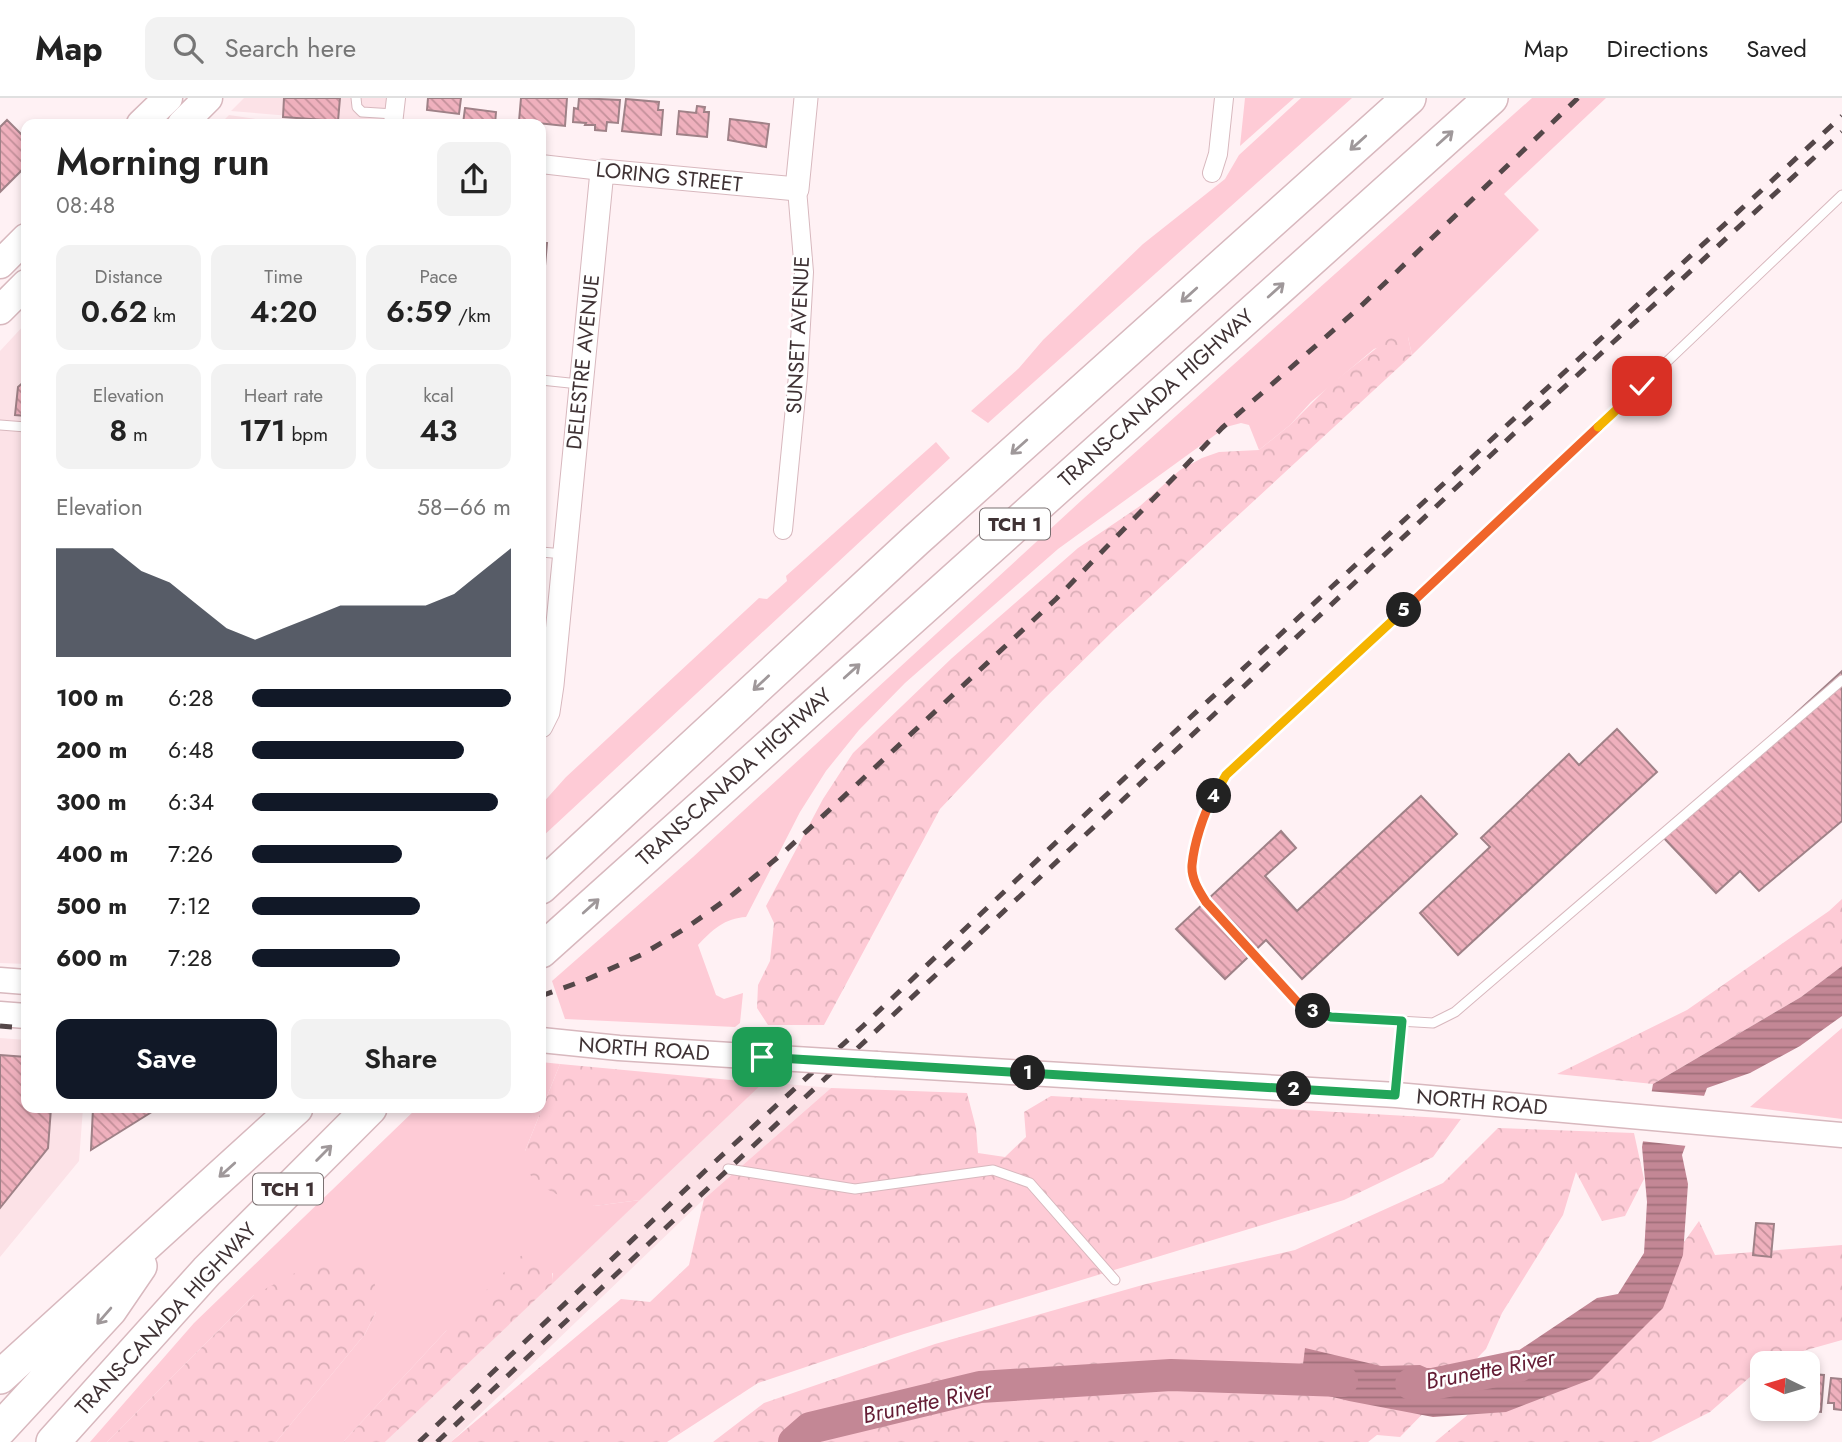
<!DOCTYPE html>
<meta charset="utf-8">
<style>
body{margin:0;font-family:Jost,sans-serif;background:#f2f2f2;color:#222;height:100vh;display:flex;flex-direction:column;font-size:26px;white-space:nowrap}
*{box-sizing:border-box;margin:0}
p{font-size:23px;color:#767676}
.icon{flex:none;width:38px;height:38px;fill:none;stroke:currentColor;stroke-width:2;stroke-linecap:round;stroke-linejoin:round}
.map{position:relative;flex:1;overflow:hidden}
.side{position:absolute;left:21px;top:21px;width:525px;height:994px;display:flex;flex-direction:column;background:#fff;border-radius:14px;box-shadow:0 4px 10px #0003}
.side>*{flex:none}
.needle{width:46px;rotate:275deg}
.fabs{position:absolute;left:1750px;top:1253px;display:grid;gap:14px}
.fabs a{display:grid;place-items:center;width:70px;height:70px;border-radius:14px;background:#fff;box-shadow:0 4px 10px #0003;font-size:35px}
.pin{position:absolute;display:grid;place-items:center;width:60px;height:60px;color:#fff;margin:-30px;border-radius:14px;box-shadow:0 4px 10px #0006}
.km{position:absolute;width:35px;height:35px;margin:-18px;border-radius:50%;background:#222;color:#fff;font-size:19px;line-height:35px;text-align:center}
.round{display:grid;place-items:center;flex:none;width:74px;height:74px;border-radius:14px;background:#f2f2f2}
.headline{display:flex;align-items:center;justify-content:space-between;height:119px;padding:0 35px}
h1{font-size:38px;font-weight:600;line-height:52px}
.figures{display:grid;grid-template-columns:repeat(3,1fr);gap:10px;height:119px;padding:7px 35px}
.figures div{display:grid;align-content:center;border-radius:14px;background:#f2f2f2;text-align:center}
.figures b{font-size:30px;font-weight:600}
.figures small{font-size:19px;font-weight:400}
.figures p{font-size:19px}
.chart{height:196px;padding:14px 35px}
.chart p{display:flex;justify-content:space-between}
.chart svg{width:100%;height:126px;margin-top:7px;fill:#111827;opacity:.7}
.action{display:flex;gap:14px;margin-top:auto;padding:14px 35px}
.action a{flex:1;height:80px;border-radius:14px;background:#111827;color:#fff;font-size:28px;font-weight:600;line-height:80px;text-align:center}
.action a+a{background:#f2f2f2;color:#222}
ul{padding:0 35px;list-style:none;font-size:23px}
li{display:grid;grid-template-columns:112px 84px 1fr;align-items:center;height:52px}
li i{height:18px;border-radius:9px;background:#111827}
header{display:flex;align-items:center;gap:42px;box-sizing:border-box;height:98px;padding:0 35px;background:#fff;border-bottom:2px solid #e0e0e0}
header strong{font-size:33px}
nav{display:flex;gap:38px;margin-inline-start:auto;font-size:24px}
.search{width:490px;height:63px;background:#f2f2f2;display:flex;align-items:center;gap:18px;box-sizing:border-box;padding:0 24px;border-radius:14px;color:#767676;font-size:26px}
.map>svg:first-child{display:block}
</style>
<header>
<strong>Map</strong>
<div class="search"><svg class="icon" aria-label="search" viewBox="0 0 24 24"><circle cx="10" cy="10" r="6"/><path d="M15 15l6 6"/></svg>Search here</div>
<nav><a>Map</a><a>Directions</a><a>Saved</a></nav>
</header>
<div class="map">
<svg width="1842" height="1344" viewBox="0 0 1842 1344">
<defs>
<pattern id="forest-crowns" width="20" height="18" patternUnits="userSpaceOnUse" patternTransform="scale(1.75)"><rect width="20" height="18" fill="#fecbd6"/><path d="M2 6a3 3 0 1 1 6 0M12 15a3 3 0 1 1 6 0" fill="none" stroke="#dbafb8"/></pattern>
<pattern id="water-rules" width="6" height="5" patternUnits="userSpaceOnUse" patternTransform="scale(1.75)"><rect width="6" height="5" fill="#c38795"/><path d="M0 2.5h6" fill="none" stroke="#a06f7a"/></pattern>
<pattern id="building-back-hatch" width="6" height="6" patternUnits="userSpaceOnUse" patternTransform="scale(1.75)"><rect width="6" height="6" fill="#efb0bd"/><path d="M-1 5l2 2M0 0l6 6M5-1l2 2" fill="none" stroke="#c3909a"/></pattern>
</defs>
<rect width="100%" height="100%" fill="#fff1f4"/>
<path fill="#fce2e7" d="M244,0H389L386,26L231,13Z
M229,17L289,26H220Z
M26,225V866L0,865V253Z
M0,940L26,942V1010H83L79,1063L0,1159Z
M764,984L831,990L704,1101L451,1344H385Z"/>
<path fill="#fecbd6" d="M1245,0H1294L1240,48Z
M1301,0H1352L988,325L971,313L1019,270L1043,242L1143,146L1225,81L1239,57Z
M1532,0H1606L1504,96L1539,132L1412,257L1408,239L1374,251L1311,304L1290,327L1259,352L1249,327L1241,325L1226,329L1058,451L905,585L859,632L826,673L800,714L746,819C725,820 712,832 698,847L716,897L724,901L743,895L740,925L735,929L565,921L552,883L693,759L1083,401Z
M936,344L950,360L541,740V707L566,679L759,500L767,501L787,483L786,478Z
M1842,930V1021L1750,1009Z
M541,964L560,966L525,1053L594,1108L640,1102L553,1185V1175L446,1233L343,1344H276L365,1236L376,1214L254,1197L107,1344H90L194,1225L417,1010H541Z"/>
<path fill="url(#forest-crowns)" d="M1397,234L1408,239L1412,257L1114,532L1043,602L940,711L824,927H768L757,910L758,887L770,863L774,825L766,808L823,701L853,655L952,560L1078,450L1140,408L1180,372L1202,360L1219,354L1259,352L1290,327L1331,286Z
M1842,801V868L1801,899L1653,986L1557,976L1687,912L1829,813Z
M560,966L763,985L640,1102L594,1108L562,1099L535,1085L526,1069L525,1053Z
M831,990L967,995L976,1030L978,1055L1005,1059L1026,1039L1024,1014L1051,998L1461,1021L1433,1059L1344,1102L904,1236L758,1285L667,1344H451L621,1201L650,1204L689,1167L704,1101Z
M1498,1030L1634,1035L1644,1081L1625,1118L1602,1123L1576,1074L1563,1117L1502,1215L1486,1251L1400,1339L1377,1337L1368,1344H713L764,1305L935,1246L1146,1186L1295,1152L1443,1085Z
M1699,1123L1715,1157L1842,1147V1242L1803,1253L1777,1265H1762V1273L1750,1279L1710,1314L1651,1344H1435L1511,1281L1649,1193Z
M530,1154C546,1159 553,1167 553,1185L385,1344H343L446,1233L519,1159Z
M359,1163L372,1173L376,1192V1214L365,1236L276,1344H107L254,1197L308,1168Z"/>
<path fill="url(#water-rules)" d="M1842,868V918L1800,948L1750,975L1707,990L1682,1057L1688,1086L1683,1157L1663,1210L1592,1281L1506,1314L1433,1319L1349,1303L1300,1291L1305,1250L1381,1268L1420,1267L1461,1285L1497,1267L1597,1200L1618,1196L1644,1155L1647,1104L1642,1049L1653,986L1801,899Z"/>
<path fill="#fff1f4" d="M1648,993L1706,998L1687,1048L1640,1043Z"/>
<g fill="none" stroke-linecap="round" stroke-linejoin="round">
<path stroke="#c38795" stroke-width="32" d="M1411,1286H1433L1519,1268
M794,1344L810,1330L980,1289L1171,1277L1342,1283"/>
</g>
<path fill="url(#building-back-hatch)" stroke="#9f8187" stroke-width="2" d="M284,0H340L338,23L283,19Z
M428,0H461L459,16L427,12Z
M521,0H567L565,28L519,23Z
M579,0L620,2L618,25L607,24L606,33L595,32V27H585L586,25L573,24L574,10L578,11Z
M626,1L659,4L658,12H663L661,37L622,33Z
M697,8L705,9L704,14H709L707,39L677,36L679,13L696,15Z
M465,10L496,14L495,26H463Z
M730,21L769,26L766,49L728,42Z
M7,22L26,41V68L0,94V29Z
M541,145H547L541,214Z
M26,282V318L15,317L18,289Z
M1842,573V723L1759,793L1740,773L1716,795L1662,738Z
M1617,631L1657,674L1458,857L1420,815L1490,749L1481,740L1569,656L1579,667Z
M1421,698L1457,736L1302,881L1266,842L1225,881L1176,831L1281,733L1296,750L1265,778L1297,813Z
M0,957L26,959V1010H51L48,1050L0,1110Z
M93,1010H158L91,1052Z
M1756,1125L1774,1126L1771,1159L1753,1157Z
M1811,1276L1824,1277L1821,1314L1794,1311H1808V1281H1811Z
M1831,1280L1842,1281V1312L1834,1311V1305H1828Z"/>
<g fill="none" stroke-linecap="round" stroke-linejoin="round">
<defs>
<path id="service" d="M356,0L357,9L362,14L394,16
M1842,97L1508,415L1226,677C1212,701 1193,741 1192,769C1192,782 1199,793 1206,804L1300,907L1315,914L1331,919L1433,925L1455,914L1842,582
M541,282L579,286
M0,327L26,329
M541,454L564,456
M1396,994L1402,923
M728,1071L855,1091L993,1072L1030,1085L1115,1182"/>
<path id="minor" d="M393,26L396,0
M541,66L602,73
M1212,75L1218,56L1224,0
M783,432L798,278L804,174L797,91"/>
<path id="tertiary" d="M541,628L548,614L552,587L602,73L797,91L806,0"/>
<path id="secondary" d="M0,882L26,884
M0,916L26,918
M541,942L619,950L762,959
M877,966L1396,997L1842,1037"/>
<path id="primary" d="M141,26L168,0
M182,26L208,0
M0,166L26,140
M0,212L26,186"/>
<path id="motorway" d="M541,789L916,442L1409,0
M541,853L1491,0
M0,1279L296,1010
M0,1331L110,1212L140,1168
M53,1344L207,1173L370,1010"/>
</defs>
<use href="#service" stroke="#d8b8be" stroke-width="11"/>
<use href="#minor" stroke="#d8b8be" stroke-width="20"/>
<use href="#tertiary" stroke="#d8b8be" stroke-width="25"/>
<use href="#secondary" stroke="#d8b8be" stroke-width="27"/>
<use href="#primary" stroke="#d8b8be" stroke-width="31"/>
<use href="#motorway" stroke="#d8b8be" stroke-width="36"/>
<use href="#service" stroke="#fff" stroke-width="9"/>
<use href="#minor" stroke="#fff" stroke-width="18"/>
<use href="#tertiary" stroke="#fff" stroke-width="23"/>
<use href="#secondary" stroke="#fff" stroke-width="24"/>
<use href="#primary" stroke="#fff" stroke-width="28"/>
<use href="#motorway" stroke="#fff" stroke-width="33"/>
<path stroke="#544749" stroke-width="5" stroke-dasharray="12 12" stroke-linecap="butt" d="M541,898L588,881L643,856L689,828L731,798L782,756L1056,501L1222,330L1360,209L1578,0
M0,928L26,930
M419,1344L706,1072L863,928L1090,712L1842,18
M437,1344L1522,328L1842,34"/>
<defs>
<path id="secondary-bridge" d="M762,959L877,966"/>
</defs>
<use href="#secondary-bridge" stroke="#d8b8be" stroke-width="27" stroke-linecap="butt"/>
<use href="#secondary-bridge" stroke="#fff" stroke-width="24"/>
</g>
<defs><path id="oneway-shaft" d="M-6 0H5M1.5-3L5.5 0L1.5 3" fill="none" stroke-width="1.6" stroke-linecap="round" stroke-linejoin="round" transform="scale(1.75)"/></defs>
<g stroke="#9f989a">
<use href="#oneway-shaft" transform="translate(1445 40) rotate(-42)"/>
<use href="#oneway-shaft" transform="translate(1358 45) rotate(138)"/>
<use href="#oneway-shaft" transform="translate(1276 192) rotate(-42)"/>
<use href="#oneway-shaft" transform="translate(1189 197) rotate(138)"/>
<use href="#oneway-shaft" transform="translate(1019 349) rotate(138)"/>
<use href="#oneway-shaft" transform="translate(852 573) rotate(-42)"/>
<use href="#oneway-shaft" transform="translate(761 585) rotate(137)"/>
<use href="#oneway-shaft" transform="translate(591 808) rotate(-42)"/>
<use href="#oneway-shaft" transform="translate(324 1055) rotate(-45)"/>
<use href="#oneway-shaft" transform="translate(227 1072) rotate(138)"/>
<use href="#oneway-shaft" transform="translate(104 1218) rotate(131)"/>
</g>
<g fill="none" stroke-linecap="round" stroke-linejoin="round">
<defs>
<path id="split-1" d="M762,959L1028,975"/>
<path id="split-2" d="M1028,975L1294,991"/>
<path id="split-3" d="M1294,991L1395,997L1402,923L1331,919L1313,913"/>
<path id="split-4" d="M1214,698C1203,716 1194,746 1192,767C1191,781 1199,793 1206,804L1300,907L1313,913"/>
<path id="split-5" d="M1214,698L1226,677L1404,512"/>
<path id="split-6" d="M1404,512L1598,329"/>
<path id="split-7" d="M1598,329L1642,288"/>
</defs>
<use href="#split-1" stroke="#fff" stroke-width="14"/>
<use href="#split-2" stroke="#fff" stroke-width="14"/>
<use href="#split-3" stroke="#fff" stroke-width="14"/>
<use href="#split-4" stroke="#fff" stroke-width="14"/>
<use href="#split-5" stroke="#fff" stroke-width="14"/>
<use href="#split-6" stroke="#fff" stroke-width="14"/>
<use href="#split-7" stroke="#fff" stroke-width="14"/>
<use href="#split-1" stroke="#22a559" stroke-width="9"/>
<use href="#split-2" stroke="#22a559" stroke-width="9"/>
<use href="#split-3" stroke="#22a559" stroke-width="9"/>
<use href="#split-4" stroke="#f0652b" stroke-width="9"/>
<use href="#split-5" stroke="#f5b400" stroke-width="9"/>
<use href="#split-6" stroke="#f0652b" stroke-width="9"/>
<use href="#split-7" stroke="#f5b400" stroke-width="9"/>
</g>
<g text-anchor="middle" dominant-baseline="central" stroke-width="5" stroke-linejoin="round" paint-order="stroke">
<g fill="#fff" stroke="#797071" stroke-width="2">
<rect x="980" y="410.5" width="70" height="31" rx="5"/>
<rect x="253" y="1075.5" width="70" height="31" rx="5"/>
</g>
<g font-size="19" font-weight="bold" fill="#3f3234">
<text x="1015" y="426">TCH 1</text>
<text x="288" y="1091">TCH 1</text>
</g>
<g font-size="21" fill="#3f3234" stroke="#fff">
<text transform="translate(669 79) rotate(6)">LORING STREET</text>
<text transform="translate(798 237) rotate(-87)">SUNSET AVENUE</text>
<text transform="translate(583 264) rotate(-84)">DELESTRE AVENUE</text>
<text transform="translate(1156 300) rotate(-42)">TRANS-CANADA HIGHWAY</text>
<text transform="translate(734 679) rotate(-42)">TRANS-CANADA HIGHWAY</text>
<text transform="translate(644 951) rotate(4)">NORTH ROAD</text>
<text transform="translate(1482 1004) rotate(5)">NORTH ROAD</text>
<text transform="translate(166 1221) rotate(-47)">TRANS-CANADA HIGHWAY</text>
</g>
<g font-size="23" font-style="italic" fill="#641c34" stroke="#fff">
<text transform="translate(1490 1271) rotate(-11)">Brunette River</text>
<text transform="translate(927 1304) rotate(-12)">Brunette River</text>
</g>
</g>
</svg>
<div class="fabs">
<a><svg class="needle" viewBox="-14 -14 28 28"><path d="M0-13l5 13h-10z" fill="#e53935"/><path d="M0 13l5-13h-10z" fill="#767676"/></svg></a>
</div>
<div class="pin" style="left:762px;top:959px;background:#1e9e55"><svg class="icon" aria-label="arrive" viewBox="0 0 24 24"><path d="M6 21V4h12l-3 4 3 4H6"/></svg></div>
<div class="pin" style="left:1642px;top:288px;background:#d93025"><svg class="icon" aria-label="check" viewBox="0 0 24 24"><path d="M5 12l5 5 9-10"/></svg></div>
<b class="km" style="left:1028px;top:975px">1</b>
<b class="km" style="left:1294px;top:991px">2</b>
<b class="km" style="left:1313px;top:913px">3</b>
<b class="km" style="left:1214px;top:698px">4</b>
<b class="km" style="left:1404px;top:512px">5</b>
<section class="side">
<div class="headline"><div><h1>Morning run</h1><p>08:48</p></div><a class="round"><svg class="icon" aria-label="share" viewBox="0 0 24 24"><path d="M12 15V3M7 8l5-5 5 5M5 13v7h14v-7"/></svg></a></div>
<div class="figures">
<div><p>Distance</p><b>0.62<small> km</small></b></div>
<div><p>Time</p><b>4:20</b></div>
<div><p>Pace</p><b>6:59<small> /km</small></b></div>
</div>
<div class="figures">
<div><p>Elevation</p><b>8<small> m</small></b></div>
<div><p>Heart rate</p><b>171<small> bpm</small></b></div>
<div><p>kcal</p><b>43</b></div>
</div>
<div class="chart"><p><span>Elevation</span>58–66 m</p>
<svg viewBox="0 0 160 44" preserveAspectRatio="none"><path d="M0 44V6L10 6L20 6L30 14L40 18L50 26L60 34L70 38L80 34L90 30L100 26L110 26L120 26L130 26L140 22L150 14L160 6V44z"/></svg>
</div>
<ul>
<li><b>100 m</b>6:28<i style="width:100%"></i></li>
<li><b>200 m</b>6:48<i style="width:82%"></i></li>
<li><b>300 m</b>6:34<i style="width:95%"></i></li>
<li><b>400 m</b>7:26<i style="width:58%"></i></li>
<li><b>500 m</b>7:12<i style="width:65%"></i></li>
<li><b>600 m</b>7:28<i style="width:57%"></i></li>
</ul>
<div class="action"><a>Save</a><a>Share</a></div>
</section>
</div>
